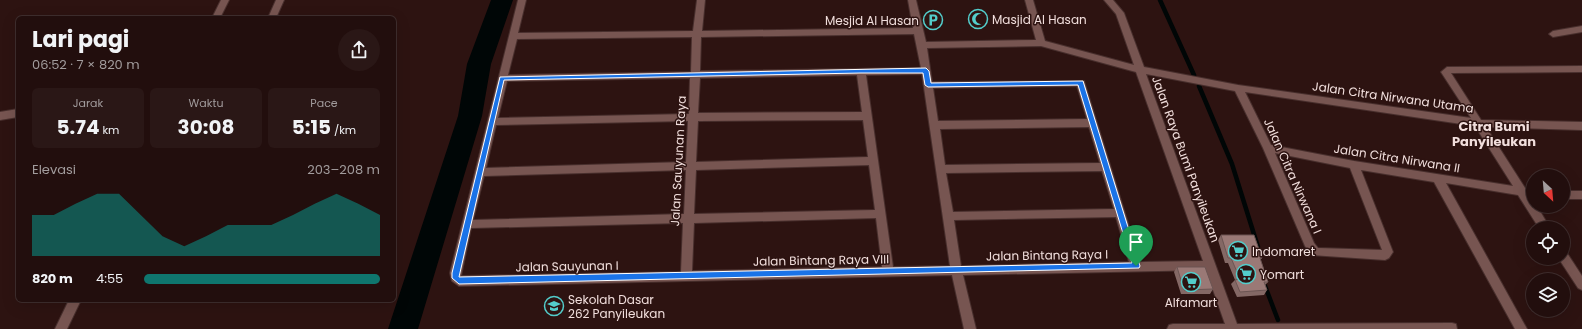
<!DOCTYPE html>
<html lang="id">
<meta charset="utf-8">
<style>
body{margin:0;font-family:Poppins,sans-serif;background:#2a1716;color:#f1f3f6;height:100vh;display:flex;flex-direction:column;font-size:15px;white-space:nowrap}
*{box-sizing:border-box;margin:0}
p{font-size:13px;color:#a29c9d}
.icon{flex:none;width:22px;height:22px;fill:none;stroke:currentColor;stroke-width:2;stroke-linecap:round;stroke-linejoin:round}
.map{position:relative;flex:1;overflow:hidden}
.drawer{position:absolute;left:16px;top:16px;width:380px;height:286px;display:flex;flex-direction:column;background:#220e0d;border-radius:6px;box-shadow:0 4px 16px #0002,0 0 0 1px #3f2e2e}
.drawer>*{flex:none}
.needle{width:26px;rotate:154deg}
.fabs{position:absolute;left:1526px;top:169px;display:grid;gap:8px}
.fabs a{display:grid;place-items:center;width:44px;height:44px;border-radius:50%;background:#220e0d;box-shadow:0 4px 16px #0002,0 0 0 1px #3f2e2e;font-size:20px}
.pin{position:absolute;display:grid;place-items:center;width:34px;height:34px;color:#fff;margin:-41px -17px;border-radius:50% 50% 50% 0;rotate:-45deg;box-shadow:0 0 4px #0007}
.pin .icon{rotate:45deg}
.round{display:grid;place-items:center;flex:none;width:42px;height:42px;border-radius:21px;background:#2a1716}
.summary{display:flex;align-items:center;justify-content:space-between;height:68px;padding:0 16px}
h1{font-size:22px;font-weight:700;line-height:30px}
.figures{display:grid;grid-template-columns:repeat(3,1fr);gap:6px;height:68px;padding:4px 16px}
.figures div{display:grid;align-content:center;border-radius:6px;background:#2a1716;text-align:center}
.figures b{font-size:20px;font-weight:700}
.figures small{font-size:11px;font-weight:400}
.figures p{font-size:11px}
.chart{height:112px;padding:8px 16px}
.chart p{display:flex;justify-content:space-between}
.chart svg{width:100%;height:72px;margin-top:4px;fill:#0f766e;opacity:.7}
ul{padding:0 16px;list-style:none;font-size:13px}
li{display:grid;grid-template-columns:64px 48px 1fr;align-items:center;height:30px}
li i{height:10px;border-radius:5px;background:#0f766e}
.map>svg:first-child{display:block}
</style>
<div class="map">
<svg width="1582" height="329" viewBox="0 0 1582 329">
<rect width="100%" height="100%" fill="#2d1311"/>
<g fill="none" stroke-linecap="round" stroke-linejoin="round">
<path stroke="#000606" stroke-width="4.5" d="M1160,0L1194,75
M1199,86L1232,164L1258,247
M1265,286L1278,320"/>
<path fill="#000606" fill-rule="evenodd" d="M491,0H513L491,64L482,116L418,329H388L458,116L467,64Z"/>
<defs>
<path id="minor" d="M221,0H229L220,18H212Z
M276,0H284L276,18H268Z
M518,0H526L518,33L693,31L697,0H705L702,31L913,28L908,0H916L926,42L1036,40L1025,0H1033L1045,41L1134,65L1116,14L1104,0H1113L1124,13L1144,67L1238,85L1471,118L1441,72L1447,67L1582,66V72L1451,73L1481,120L1582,122V130L1486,127L1525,188L1533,189V197H1531L1533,200V206H1537L1550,228H1539L1518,195L1446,183L1527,329H1515L1434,182L1361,170L1393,252L1389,258L1385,260L1311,255L1305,246L1263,148L1235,91L1146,74L1237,324L1452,323L1456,324L1457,329H1167L1169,325L1173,324H1225L1206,270L963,275L976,329H964L952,275L459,286L452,281L450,273ZM914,34L921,68L700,71L701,37ZM692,37L691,72L508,75L517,39ZM1041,46L1136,72L1203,261L1140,262L1084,81L932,82L927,48ZM922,74L950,266L893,267L866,75ZM857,75L862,112L698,113L700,78ZM690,78L689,114L498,118L507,81ZM1077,86L1087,119L938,121L933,88ZM1245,92L1475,126L1513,186L1354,161L1271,145ZM863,120L868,157L696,162L698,121ZM688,121L686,162L486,168L496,125ZM1089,127L1100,163L945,165L940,129ZM1275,153L1350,168L1382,250L1318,248L1314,243ZM869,165L875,210L694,214L696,170ZM686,170L684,214L473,220L484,176ZM1102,171L1114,209L953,212L946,173ZM1116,217L1129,262L961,266L954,220ZM876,218L882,267L692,271L694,223ZM683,223L681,272L461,276L471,228Z
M1582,26V32L1553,37L1549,34L1553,31Z
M18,109V117L0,120V112Z
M1563,191H1582V199H1563Z
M1563,251L1567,253L1582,276V290L1578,288L1559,259V258H1563Z
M69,300H81L67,329H55Z"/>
</defs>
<use href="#minor" stroke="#482f2d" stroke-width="2"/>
<use href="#minor" fill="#775551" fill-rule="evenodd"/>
</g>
<path fill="#846865" d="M1221,235L1262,258L1260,260L1268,282L1265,285L1267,290L1264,295L1237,297L1231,284L1235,280L1228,263H1225L1218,240Z
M1177,267L1213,289L1210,294H1181L1174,272Z"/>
<path fill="#9a7976" stroke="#6c5553" d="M1221,235H1254L1262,258H1260L1268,282H1264L1267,290L1240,292L1235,280L1240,279L1231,258H1228Z
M1177,267H1205L1213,289L1184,290Z"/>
<path fill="#1a73e8" stroke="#fff" fill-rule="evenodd" d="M926,68L929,71L931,83L1083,81L1140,266L1139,268L459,284L452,278V273L500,77ZM861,73H923L925,85L928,87L1078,85L1132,263L459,277L504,80Z"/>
<defs>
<symbol id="mosque-ring" viewBox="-11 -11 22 22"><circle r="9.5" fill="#2d1311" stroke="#53cdcb" stroke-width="1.5"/><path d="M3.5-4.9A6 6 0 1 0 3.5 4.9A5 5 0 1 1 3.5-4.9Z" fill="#53cdcb"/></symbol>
<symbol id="parking-ring" viewBox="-11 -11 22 22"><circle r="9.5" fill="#2d1311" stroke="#53cdcb" stroke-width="1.5"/><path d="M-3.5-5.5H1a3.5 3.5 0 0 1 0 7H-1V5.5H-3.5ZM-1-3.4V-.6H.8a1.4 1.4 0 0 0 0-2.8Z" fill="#53cdcb"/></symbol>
<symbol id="supermarket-ring" viewBox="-11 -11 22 22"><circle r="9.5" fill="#2d1311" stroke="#53cdcb" stroke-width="1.5"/><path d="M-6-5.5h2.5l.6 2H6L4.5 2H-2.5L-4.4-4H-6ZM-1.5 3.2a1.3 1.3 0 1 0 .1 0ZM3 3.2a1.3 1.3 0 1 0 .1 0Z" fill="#53cdcb"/></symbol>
<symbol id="school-ring" viewBox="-11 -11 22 22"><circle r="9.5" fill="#2d1311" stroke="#53cdcb" stroke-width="1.5"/><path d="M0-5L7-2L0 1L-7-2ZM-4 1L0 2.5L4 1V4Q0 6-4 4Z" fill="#53cdcb"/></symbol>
</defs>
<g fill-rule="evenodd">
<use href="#mosque-ring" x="967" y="8" width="22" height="22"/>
<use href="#parking-ring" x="922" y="9" width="22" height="22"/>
<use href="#supermarket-ring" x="1227" y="240" width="22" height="22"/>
<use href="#supermarket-ring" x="1235" y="263" width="22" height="22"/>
<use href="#supermarket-ring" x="1180" y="271" width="22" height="22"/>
<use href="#school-ring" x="543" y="295" width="22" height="22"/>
</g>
<g text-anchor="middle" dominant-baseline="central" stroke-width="3" stroke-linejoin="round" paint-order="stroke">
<g font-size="12" fill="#f1dedc" stroke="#2d1311" text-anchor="start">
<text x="992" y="19">Masjid Al Hasan</text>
<text x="919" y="20" text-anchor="end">Mesjid Al Hasan</text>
<text x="1252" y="251">Indomaret</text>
<text x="1260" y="274">Yomart</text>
<text x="568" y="299">Sekolah Dasar<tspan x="568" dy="14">262 Panyileukan</tspan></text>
<text x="1191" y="302" text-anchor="middle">Alfamart</text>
</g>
<g font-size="12" fill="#f1dedc" stroke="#2d1311">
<text transform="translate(1393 97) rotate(8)">Jalan Citra Nirwana Utama</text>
<text transform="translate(1397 158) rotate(9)">Jalan Citra Nirwana II</text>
<text transform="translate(1186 159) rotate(70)">Jalan Raya Bumi Panyileukan</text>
<text transform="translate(678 161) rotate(-87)">Jalan Sauyunan Raya</text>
<text transform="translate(1293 176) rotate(66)">Jalan Citra Nirwana I</text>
<text transform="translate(1047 255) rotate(-1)">Jalan Bintang Raya I</text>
<text transform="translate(821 260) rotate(-1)">Jalan Bintang Raya VIII</text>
<text transform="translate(567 266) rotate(-1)">Jalan Sauyunan I</text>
</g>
<g font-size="13" font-weight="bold" fill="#f1dedc" stroke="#2d1311">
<text x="1494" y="126">Citra Bumi<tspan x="1494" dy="15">Panyileukan</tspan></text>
</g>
</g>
</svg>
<div class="fabs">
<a><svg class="needle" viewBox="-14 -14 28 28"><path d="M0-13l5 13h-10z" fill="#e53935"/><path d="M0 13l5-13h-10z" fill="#a29c9d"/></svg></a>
<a><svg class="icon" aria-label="locate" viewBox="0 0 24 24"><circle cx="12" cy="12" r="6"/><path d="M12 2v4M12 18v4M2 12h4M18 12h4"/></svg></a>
<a><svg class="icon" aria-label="layers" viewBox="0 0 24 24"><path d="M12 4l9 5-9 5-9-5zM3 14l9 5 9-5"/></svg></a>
</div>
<div class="pin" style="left:1136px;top:266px;background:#1e9e55"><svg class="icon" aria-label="arrive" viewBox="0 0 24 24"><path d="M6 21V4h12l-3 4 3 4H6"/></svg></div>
<section class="drawer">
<div class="summary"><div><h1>Lari pagi</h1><p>06:52 · 7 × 820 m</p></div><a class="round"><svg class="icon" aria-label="share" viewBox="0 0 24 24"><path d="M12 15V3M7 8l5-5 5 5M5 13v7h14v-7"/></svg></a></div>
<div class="figures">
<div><p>Jarak</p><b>5.74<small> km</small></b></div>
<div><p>Waktu</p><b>30:08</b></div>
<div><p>Pace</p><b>5:15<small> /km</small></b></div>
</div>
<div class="chart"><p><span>Elevasi</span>203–208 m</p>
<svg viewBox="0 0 160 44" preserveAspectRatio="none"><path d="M0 44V19L10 19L20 12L30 6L40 6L50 19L60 32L70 38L80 32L90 25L100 25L110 25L120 19L130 12L140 6L150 12L160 19V44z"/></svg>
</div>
<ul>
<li><b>820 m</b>4:55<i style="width:100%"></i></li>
</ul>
</section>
</div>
